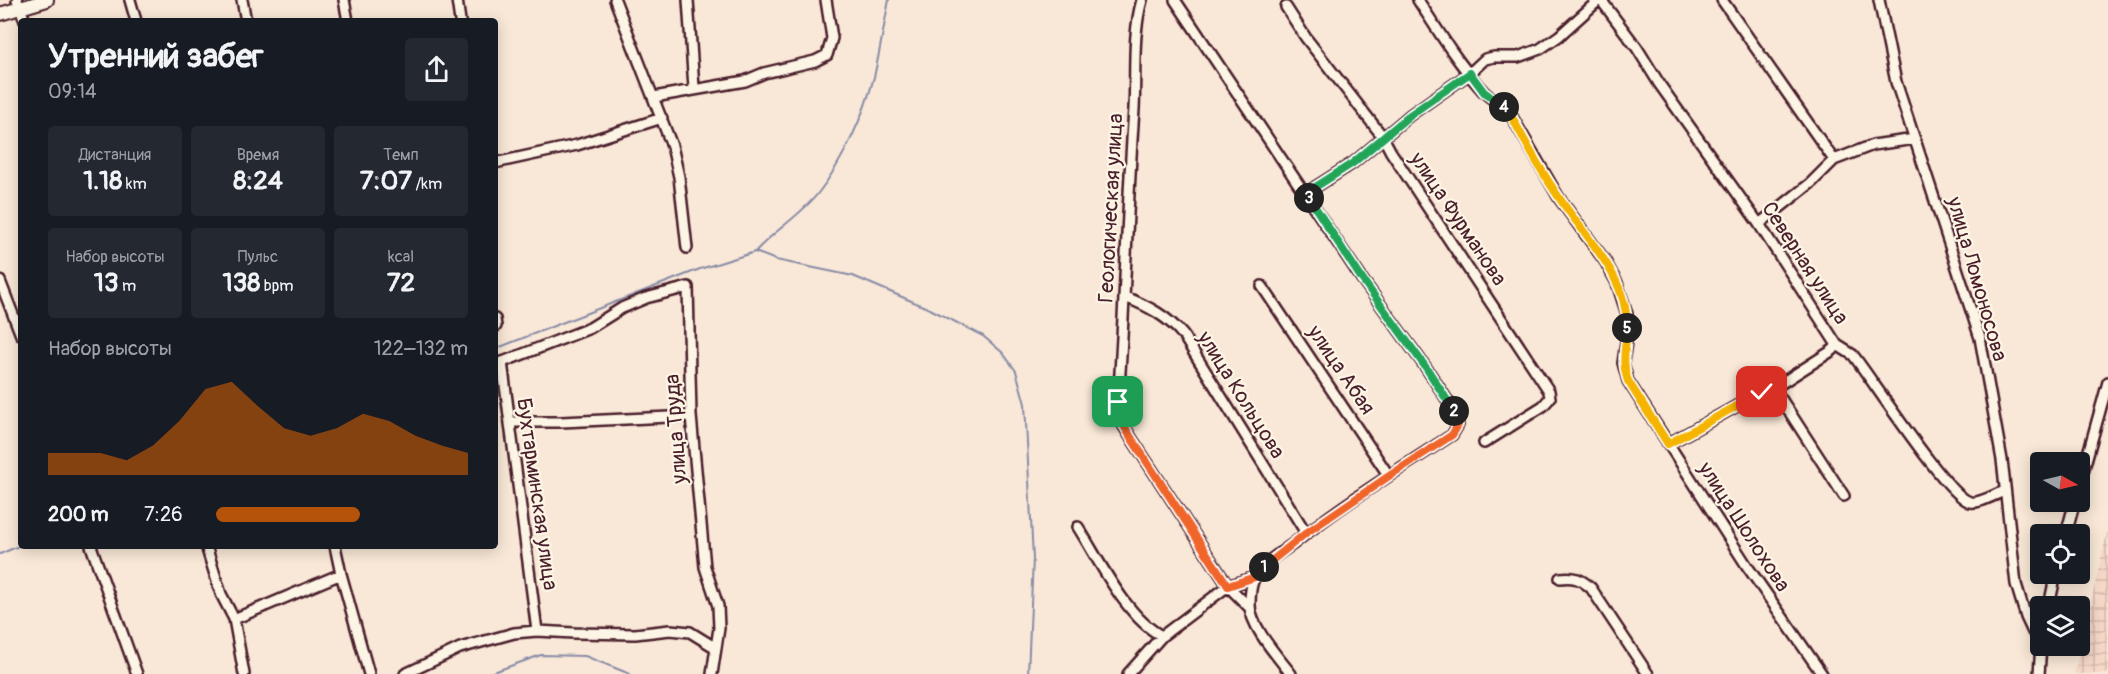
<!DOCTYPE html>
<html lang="ru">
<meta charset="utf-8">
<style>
body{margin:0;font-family:Pangolin,sans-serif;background:#242831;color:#f1f3f6;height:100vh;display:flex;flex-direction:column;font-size:22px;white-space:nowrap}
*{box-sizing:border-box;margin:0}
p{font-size:20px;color:#9ea1a6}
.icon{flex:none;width:33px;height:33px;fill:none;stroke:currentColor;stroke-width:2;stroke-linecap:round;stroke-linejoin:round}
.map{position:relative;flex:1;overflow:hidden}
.sheet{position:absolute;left:18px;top:18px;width:480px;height:531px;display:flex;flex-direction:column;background:#171b24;border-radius:6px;box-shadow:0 3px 15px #0003}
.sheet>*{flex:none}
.needle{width:39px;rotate:98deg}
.tools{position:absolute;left:2030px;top:452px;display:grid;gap:12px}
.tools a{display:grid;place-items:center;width:60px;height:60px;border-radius:6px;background:#171b24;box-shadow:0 3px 15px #0003;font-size:30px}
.pin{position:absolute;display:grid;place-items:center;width:51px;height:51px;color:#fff;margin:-26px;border-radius:12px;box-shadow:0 3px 9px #0006}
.km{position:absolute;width:30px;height:30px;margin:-15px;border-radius:50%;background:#222;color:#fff;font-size:16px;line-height:30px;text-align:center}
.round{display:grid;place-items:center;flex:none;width:63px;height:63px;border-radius:6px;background:#242831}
.headline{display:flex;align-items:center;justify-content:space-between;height:102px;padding:0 30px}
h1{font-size:33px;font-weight:700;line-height:45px}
.stats{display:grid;grid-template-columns:repeat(3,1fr);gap:9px;height:102px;padding:6px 30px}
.stats div{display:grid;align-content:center;border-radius:6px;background:#242831;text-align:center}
.stats b{font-size:26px;font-weight:700}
.stats small{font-size:16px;font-weight:400}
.stats p{font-size:16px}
.chart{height:168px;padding:12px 30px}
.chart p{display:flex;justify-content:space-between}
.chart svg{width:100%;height:108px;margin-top:6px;fill:#b45309;opacity:.7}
ul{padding:0 30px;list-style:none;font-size:20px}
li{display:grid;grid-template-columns:96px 72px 1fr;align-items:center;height:45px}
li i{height:15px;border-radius:8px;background:#b45309}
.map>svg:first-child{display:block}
</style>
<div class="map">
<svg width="2108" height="674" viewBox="0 0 2108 674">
<defs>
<pattern id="industrial-grid" width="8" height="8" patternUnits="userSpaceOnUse" patternTransform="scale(1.5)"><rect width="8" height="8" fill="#f5d8c7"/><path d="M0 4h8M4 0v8" fill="none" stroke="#d4b9ab"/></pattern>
</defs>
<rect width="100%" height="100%" fill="#f9e8d7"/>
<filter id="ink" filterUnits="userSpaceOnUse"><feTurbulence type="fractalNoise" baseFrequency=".0167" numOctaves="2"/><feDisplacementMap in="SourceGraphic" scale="12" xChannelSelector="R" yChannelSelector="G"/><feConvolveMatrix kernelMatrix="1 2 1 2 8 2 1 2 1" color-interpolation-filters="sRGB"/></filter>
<g filter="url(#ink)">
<path fill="url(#industrial-grid)" d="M2108,529V674H2074Z"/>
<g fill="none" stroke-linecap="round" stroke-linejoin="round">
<path stroke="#888ca7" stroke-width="2" d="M755,252C774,230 801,216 819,192C843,161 864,115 874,77C880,51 884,25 889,0
M495,349L700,269L755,252L776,260L853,276L930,309L983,336L1003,353L1016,371L1025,404L1033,558L1028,674
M0,554L21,545
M488,674L541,655L585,656L630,674"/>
<defs>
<path id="minor" d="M17,0L25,21
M130,0L136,21
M242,0L246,21
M344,0L348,21
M457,0L460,21
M615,0L672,146L679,177L687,248
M688,0L694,88
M1142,0C1132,35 1136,73 1134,109C1127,207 1125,305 1118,403L1119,418L1130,436L1228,586L1249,607
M1175,0L1362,279L1427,369L1455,412L1458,425L1452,435C1398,470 1343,504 1293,544C1280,553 1263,563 1255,577C1251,584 1250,595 1250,604C1249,625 1278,657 1291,674
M1418,0C1438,31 1458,63 1483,91C1492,100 1503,105 1511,115L1559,198L1605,261L1617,283L1627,314L1626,342L1623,363L1628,381L1747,566L1822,674
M1601,0L1637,48L1660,85L1759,224L1837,345L1853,355C1872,379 1948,497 1970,502C1980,504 1995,494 2005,491
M1722,0L1834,160
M1879,0L1896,82L1980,338L2002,460L2016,584L2026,617L2033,632L2040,639
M1286,7L1306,38L1383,137L1391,152L1549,391L1550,398L1543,406L1484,443
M654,97L745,81L764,73L815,61L827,55L832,38L826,0
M495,163L577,145L662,118
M1306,193L1353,163L1410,115L1470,73L1485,59L1494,57H1518L1540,49L1559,36L1599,0
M1759,224L1811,183L1834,160L1873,145L1915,139
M0,281L21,335
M1262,286L1389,476
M1125,297C1148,306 1167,316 1183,335L1306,533
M495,319L496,326
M502,362L537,631
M495,365L590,328L622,308L646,298L688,287L691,416L705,567L718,606L719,628L712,674
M1774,388L1844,496
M510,422H561L691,416
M1668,444L1762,392L1774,388L1833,350L1837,345
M2079,486L2108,382
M1078,527C1099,560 1127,619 1162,636
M2066,534L2075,501
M91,546L137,674
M206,546L221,594L234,619L244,674
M335,546L341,574L369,674
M1560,578C1574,576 1581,579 1591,588L1648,674
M2049,606L2056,573
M234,619L341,574
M405,674L460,648L514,633L537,631L574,633L635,634L670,630L690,632L716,648
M1128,674L1162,636L1228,586L1255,577
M2039,674L2041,645"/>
<path id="tertiary" d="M0,14L47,0"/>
</defs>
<use href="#minor" stroke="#4a1f2b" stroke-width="14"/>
<use href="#tertiary" stroke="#4a1f2b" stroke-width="16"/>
<use href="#minor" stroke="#fcf5e5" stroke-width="9"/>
<use href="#tertiary" stroke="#fcf5e5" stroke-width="12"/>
</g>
</g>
<g fill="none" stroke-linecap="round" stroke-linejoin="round" filter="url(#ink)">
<defs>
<path id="split-1" d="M1118,402L1119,417L1130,436L1228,586L1255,577L1264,567"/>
<path id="split-2" d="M1264,567L1306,533L1389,476L1452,435L1458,425L1454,411"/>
<path id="split-3" d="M1309,198L1362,279L1427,369L1454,411"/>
<path id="split-4" d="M1309,198L1306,193L1353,163L1410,115L1470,73L1484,92L1504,107"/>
<path id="split-5" d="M1504,107L1511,115C1526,144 1542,173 1560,199C1586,238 1628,277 1627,328"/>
<path id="split-6" d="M1627,328C1626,347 1621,362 1628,381L1668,444L1762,392"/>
</defs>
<use href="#split-1" stroke="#fff" stroke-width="12"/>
<use href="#split-2" stroke="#fff" stroke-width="12"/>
<use href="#split-3" stroke="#fff" stroke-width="12"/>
<use href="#split-4" stroke="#fff" stroke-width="12"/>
<use href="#split-5" stroke="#fff" stroke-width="12"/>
<use href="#split-6" stroke="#fff" stroke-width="12"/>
<use href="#split-1" stroke="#f0652b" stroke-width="8"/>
<use href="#split-2" stroke="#f0652b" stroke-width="8"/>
<use href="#split-3" stroke="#22a559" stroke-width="8"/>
<use href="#split-4" stroke="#22a559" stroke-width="8"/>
<use href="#split-5" stroke="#f5b400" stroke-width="8"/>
<use href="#split-6" stroke="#f5b400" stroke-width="8"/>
</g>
<g text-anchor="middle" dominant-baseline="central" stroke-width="4.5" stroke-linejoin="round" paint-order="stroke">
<g font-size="21" fill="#4a1f2b" stroke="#fcf5e5">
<text transform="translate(1111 208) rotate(-87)">Геологическая улица</text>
<text transform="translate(1458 219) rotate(56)">улица Фурманова</text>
<text transform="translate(1805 263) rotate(57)">Северная улица</text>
<text transform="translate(1977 279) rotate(74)">улица Ломоносова</text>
<text transform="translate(1341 370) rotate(56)">улица Абая</text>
<text transform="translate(1241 395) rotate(58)">улица Кольцова</text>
<text transform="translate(676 429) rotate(-94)">улица Труда</text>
<text transform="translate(537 494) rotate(82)">Бухтарминская улица</text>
<text transform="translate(1744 527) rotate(57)">улица Шолохова</text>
</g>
</g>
</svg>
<div class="tools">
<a><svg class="needle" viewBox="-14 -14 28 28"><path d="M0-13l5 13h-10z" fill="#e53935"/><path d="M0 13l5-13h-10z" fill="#9ea1a6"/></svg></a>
<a><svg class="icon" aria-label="locate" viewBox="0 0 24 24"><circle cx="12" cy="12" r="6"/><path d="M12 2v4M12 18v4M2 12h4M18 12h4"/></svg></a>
<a><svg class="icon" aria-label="layers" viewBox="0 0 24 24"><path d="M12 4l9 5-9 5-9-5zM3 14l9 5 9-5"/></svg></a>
</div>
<div class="pin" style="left:1118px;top:402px;background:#1e9e55"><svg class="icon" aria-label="arrive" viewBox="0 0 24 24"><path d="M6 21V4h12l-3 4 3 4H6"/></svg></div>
<div class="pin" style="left:1762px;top:392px;background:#d93025"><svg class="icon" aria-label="check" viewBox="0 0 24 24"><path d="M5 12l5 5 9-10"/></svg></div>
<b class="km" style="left:1264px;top:567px">1</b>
<b class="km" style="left:1454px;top:411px">2</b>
<b class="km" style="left:1309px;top:198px">3</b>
<b class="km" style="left:1504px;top:107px">4</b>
<b class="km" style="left:1627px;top:328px">5</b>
<section class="sheet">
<div class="headline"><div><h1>Утренний забег</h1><p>09:14</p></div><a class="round"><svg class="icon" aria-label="share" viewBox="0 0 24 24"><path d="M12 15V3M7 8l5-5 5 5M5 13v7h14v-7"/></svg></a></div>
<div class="stats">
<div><p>Дистанция</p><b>1.18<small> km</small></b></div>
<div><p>Время</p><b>8:24</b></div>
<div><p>Темп</p><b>7:07<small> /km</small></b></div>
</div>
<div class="stats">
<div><p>Набор высоты</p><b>13<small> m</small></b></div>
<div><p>Пульс</p><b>138<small> bpm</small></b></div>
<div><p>kcal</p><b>72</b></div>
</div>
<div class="chart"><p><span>Набор высоты</span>122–132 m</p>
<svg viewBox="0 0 160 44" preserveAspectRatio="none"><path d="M0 44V35L10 35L20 35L30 38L40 32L50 22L60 9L70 6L80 16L90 25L100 28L110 25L120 19L130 22L140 28L150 32L160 35V44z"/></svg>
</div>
<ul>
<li><b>200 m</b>7:26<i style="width:57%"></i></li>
</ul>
</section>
</div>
